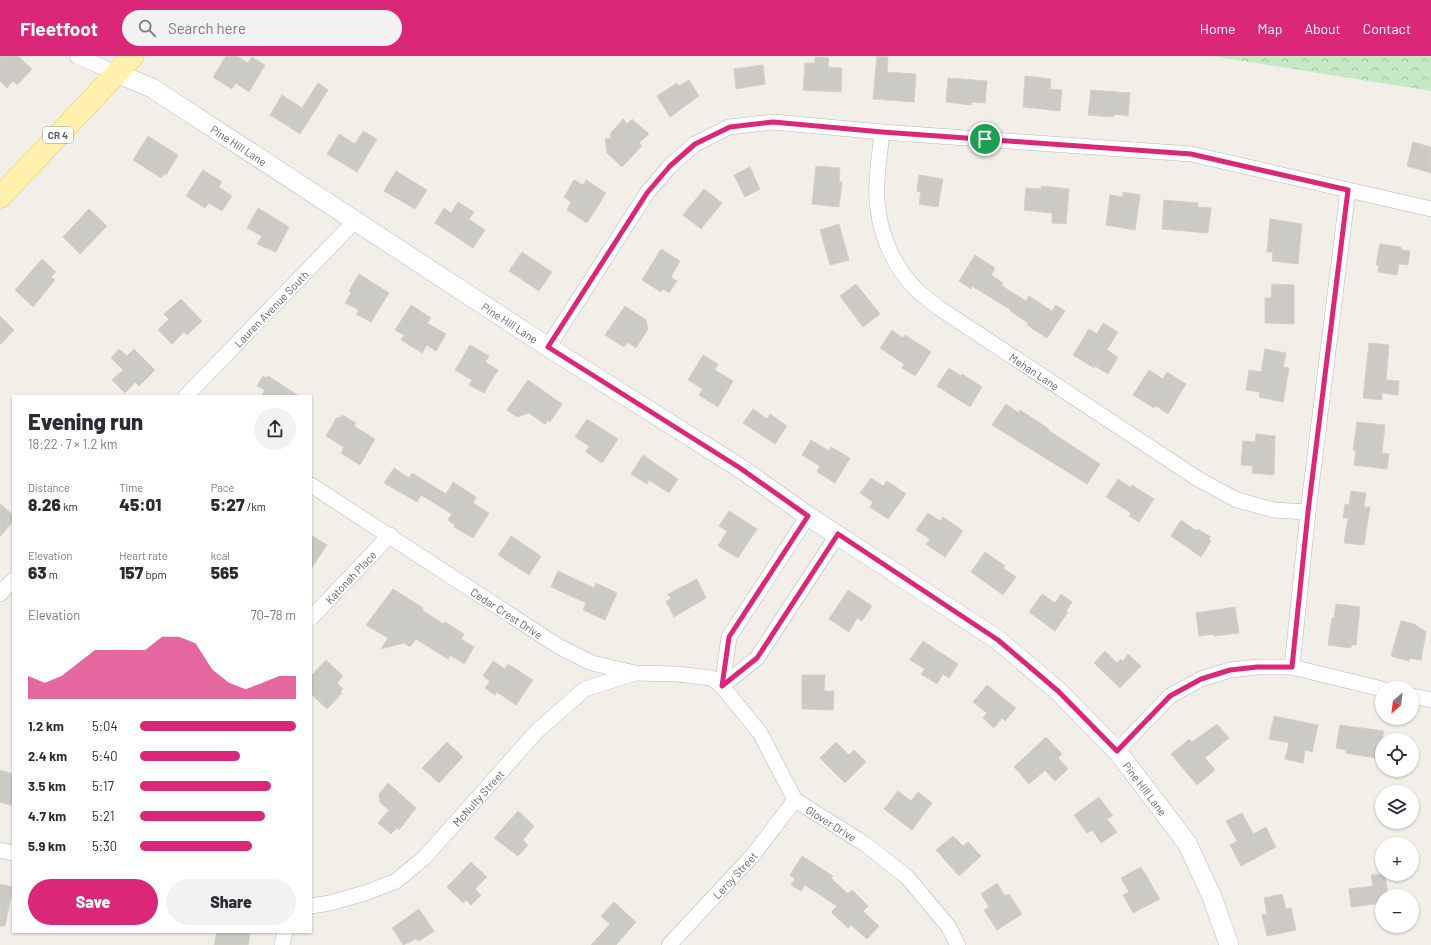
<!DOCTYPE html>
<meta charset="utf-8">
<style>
body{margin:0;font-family:Barlow,sans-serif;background:#f2f2f3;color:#2b2b33;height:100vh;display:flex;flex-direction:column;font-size:15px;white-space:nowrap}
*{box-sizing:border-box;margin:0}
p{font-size:13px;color:#7c7c81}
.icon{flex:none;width:22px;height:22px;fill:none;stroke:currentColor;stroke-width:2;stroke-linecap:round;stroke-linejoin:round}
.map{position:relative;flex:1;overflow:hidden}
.drawer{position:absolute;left:12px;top:339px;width:300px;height:538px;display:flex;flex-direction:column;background:#fff;border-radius:0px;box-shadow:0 1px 3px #0004}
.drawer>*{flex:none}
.needle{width:26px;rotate:208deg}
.buttons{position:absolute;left:1375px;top:625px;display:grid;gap:8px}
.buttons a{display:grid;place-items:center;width:44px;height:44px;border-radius:50%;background:#fff;box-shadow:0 1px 3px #0004;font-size:20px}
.pin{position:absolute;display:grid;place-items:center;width:34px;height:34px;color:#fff;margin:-17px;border:2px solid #fff;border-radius:50%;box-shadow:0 1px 4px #0007}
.round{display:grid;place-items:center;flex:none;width:42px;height:42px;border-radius:21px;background:#f2f2f3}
.headline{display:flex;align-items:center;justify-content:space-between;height:68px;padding:0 16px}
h1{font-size:22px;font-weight:800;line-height:30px}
.figures{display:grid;grid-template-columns:repeat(3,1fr);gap:6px;height:68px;padding:4px 16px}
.figures div{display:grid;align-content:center}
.figures b{font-size:17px;font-weight:800}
.figures small{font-size:11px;font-weight:400}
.figures p{font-size:11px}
.chart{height:112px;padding:8px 16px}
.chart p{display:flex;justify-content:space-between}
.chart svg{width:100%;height:72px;margin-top:4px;fill:#db2777;opacity:.7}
.action{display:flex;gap:8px;margin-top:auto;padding:8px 16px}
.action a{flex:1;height:46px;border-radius:24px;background:#db2777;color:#fff;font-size:16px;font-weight:800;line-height:46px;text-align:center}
.action a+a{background:#f2f2f3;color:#2b2b33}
ul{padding:0 16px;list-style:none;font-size:13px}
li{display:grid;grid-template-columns:64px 48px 1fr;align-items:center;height:30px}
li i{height:10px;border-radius:5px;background:#db2777}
header{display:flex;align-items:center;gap:24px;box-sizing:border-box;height:56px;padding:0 20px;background:#db2777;color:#fff}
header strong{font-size:19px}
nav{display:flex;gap:22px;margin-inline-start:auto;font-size:14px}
.search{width:280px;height:36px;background:#f2f2f3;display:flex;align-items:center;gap:10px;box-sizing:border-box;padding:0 14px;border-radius:22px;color:#7c7c81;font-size:15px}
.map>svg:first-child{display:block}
</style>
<header>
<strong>Fleetfoot</strong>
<div class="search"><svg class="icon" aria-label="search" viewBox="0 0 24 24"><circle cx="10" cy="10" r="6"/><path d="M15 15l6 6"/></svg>Search here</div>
<nav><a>Home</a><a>Map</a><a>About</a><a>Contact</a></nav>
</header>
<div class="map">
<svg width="1431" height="889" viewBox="0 0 1431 889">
<defs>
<pattern id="forest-crowns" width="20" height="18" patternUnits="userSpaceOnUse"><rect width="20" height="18" fill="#c5e8c5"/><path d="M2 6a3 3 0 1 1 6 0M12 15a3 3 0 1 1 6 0" fill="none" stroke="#a3c0a4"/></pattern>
</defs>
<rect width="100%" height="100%" fill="#f1efe8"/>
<path fill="url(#forest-crowns)" d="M1211,0H1431V35L1231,3Z"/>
<path fill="#cccac5" stroke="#d6d1c6" d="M0,0H18L32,13L17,29L13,25L7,32L0,25Z
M226,0H237L248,7L252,1L265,9L249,36L236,27L232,33L213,21Z
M877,0L888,1L887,16L916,18L914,46L873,43Z
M815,1L829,2L828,11L842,12L841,36L803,34L805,7H815Z
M763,9L765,28L736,33L734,13Z
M1025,20L1051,23L1050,33L1062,34L1060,55L1023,51Z
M948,22L987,25L985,47L972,46L971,49L946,46Z
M689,24L699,40L670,61L657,40L677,27L679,30Z
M318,27L328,34L300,78L270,59L282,39L302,52Z
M1091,34L1130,37L1128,60L1116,58L1113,61L1088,59Z
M623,63L627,68L632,63L649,78L639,87L642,90L622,111L607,97L605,83L611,82L610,78Z
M363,75L377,83L357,116L327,98L339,78L355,88Z
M148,80L178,99L166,119L164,118L161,122L133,104Z
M1413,86L1431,91V117L1407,110Z
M816,110L840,112L839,125L842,126L839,151L812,148Z
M750,111L760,133L745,141L734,119Z
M203,114L222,126L219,131L232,140L222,155L209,147L205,152L186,140Z
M396,115L427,134L415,153L384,135Z
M919,119L943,123L938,151L919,148L921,136L917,135Z
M574,124L583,129L586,124L606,137L587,167L567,154L571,146L564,141Z
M1041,130L1069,133L1066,168L1052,167V157L1024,154L1026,132L1041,133Z
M704,133L722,147L701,173L683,159Z
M1123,136L1140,139L1135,174L1106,169L1110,139L1123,141Z
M1164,144L1198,147L1197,151L1211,152L1208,177L1162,173Z
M458,146L474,156L469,163L485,174L473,192L435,167L444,152L451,157Z
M258,152L289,171L276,196L257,188L262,180L247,172Z
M89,153L107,170L80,198L63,181Z
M1270,163L1302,168L1298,208L1272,205L1273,196H1267Z
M839,168L849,204L830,209L820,174Z
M1380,188L1401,191V194L1410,195L1408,209L1399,208L1397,219L1378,216L1379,209H1376Z
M661,193L680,205L671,221L677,225L669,237L663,233L661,236L642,224Z
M522,196L552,216L539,235L509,215Z
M975,199L995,212L991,219L1003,227L1001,229L1026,245L1029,240L1052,255L1056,249L1065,255L1047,282L1027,269L1028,267L1010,255L1011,254L972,230L971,233L959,225Z
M42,203L56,216L51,221L55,224L33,251L15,234Z
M359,218L389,237L371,266L356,258L359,254L345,247L351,237L349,235Z
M856,228L880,258L863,271L840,240Z
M1272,228L1294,229V268L1265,267V242H1271Z
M181,243L202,265L187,279L184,276L172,288L158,274L169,263L164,258Z
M411,249L431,262L427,267L446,278L436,295L427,289L422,297L401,284L404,279L395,274Z
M625,250L646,264L648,273L636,292L627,286L624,291L605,279Z
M0,260L14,274L0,289Z
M1103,267L1118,276L1107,294L1118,301L1108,318L1095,310L1094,312L1073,299L1089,273L1097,278Z
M892,274L903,282L905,279L931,296L915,320L902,312L904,308L880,292Z
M1369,287L1389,289L1386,324L1399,325L1398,339L1382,337V344L1363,342Z
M470,289L489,300L485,306L498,314L484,337L469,329L472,324L455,314Z
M119,293L127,300L134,293L155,314L139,330L135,326L125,337L112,324L123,314L111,302Z
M1265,293L1286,297L1283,311L1289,312L1283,346L1259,341L1260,336L1246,334L1249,314L1261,316Z
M703,299L718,308L715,314L733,325L718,351L699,339L703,333L688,324Z
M949,312L961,320L962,318L982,331L970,351L937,330Z
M1149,314L1163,323L1167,316L1186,328L1168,358L1156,350L1154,352L1133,339Z
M263,320L266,322L268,320L299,340H261L265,334L257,330Z
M528,324L562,348L550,366L548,364L545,368L529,357L517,361L507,354Z
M1006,348L1019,357L1020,354L1049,373L1048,374L1100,408L1087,428L992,369Z
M753,353L767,363L770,358L787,370L775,388L743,367Z
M342,359L356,367L354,370L375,383L360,409L341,397L344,391L326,380L337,361L340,362Z
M587,363L618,383L602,407L586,396L589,390L575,381Z
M1357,366L1385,369L1382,397L1389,398L1387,413L1354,409L1356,394H1353Z
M1256,378L1275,380L1274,419L1252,417L1253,410L1241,409L1243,385L1255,386Z
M811,384L829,395L831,391L850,402L835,427L817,416L820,410L802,399Z
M643,399L678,423L669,437L649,424L647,428L631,418Z
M394,412L409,422L412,417L446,438L453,426L476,441L473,447L489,457L473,482L454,471L455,469L448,464L452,458L421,439L417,446L384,427Z
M871,422L883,430L887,425L906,438L888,463L870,451L873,446L860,437Z
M1118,423L1130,431L1132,429L1154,443L1139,466L1129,460L1131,457L1106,441Z
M1351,435L1366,437L1364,451H1370L1364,489L1344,487L1348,462H1343L1345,448L1349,449Z
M0,448L13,459V465L0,481Z
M729,455L757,473L738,502L718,490L727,475L719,470Z
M928,457L940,465L943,461L963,475L945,501L926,488L930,483L916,474Z
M1181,464L1197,475L1198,473L1211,481L1209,483L1211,485L1201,501L1171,480Z
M311,479L327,489L311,513Z
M511,480L541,500L529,519L498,499Z
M985,496L1005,510L1003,512L1016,521L1003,539L971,516Z
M558,515L594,532L596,527L617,537L605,564L583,554L586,547L551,531Z
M697,523L706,542L674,561L666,545L671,543L668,538Z
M393,533L423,552L422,554L443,568L445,566L464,578L461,583L474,591L464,608L450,599L448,603L416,583L410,591L404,587L381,593L388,582L366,569Z
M848,534L872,550L862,565L857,562L849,576L829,563Z
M1042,538L1055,547L1061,538L1072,546L1066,555L1068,556L1055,575L1029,556Z
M1336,548L1360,551L1356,589H1351V592L1328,589L1332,562H1334Z
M1235,551L1239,577L1214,580V578L1199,580L1196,557Z
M1401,565L1414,568L1426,576L1421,604L1409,602V605L1391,600Z
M923,585L958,608L949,622L943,618L937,628L921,618L925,613L910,604Z
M1105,595L1117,607L1121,603L1123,605L1128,598L1141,610L1120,632L1094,607Z
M326,604L343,620L337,627L343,633L340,636L342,637L327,653L311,638V620Z
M493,605L505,613L508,608L533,624L516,649L497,636L495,639L485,632L490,625L483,620Z
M802,619H825L824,635H834L833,654L802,653Z
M987,629L1016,652L1005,665L1002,662L994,672L983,662L987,657L973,646Z
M1274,660L1318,669L1312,696L1305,694L1303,707L1285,703L1289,687L1269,683Z
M1217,668L1229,682L1205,702L1215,714L1197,729L1171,698L1189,683L1192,686Z
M1340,669L1384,675L1382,684V703L1346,697V694L1336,692Z
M1046,681L1062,698L1058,702L1068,713L1055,725L1045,714L1029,728L1014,711Z
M447,686L463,701L439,727L422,712Z
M836,686L849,699L854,694L866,706L845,727L820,702Z
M0,714L13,718V750L0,746Z
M388,727L416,752L399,774L397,772L391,778L378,767L389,754L380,746L379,738Z
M898,735L911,745L918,736L932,747L912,774L884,753Z
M1099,741L1113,760L1107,763L1117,776L1101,787L1092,774L1087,777L1074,759Z
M518,755L534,770L523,784L528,789L518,800L494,782Z
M1242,757L1253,778L1266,771L1276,791L1241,810L1230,789L1237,785L1226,765Z
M953,780L963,790L968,786L981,800L959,820L936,794Z
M802,800L833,820L831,822L848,838L852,834L868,850L863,855L879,870L867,883L851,869L848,872L831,856L837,850L805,829L801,835L791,829L795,823L790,819Z
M471,806L487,821L475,833L481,839L471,849L466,844L463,847L447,831Z
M1141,811L1160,843L1133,857L1123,839L1129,836L1121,822Z
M1385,818L1388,840H1382V847L1351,851L1349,833L1373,830L1371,819Z
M997,827L1005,840L1009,838L1022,858L997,874L984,854L989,851L981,838Z
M0,828L13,831L5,870H0Z
M1282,838L1286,853L1291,852L1296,874L1267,880L1262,859L1267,858L1264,842Z
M614,846L636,866L616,889H591L610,868L601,860Z
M419,853L434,875L419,885L416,883L403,889L392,872Z
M217,876H238L250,878L248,889H214Z"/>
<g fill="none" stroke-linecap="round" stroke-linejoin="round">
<defs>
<g id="minor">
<path d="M77,0L116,17"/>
<path id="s1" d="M882,76C880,100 874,128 878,153C881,181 895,212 915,232C922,240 931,245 939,252L1198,423L1237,444L1274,454L1308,456"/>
<path d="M548,291L647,137L670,110L695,88L729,71L773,66L882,76L1191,98L1431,153"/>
<path id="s2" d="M186,340L355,165"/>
<path id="s3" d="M311,429L558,590L592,607L635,617L677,618L711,622L722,630L760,677L795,744L865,788L907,821L948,870L958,889"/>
<path d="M0,538L13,524"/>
<path id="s4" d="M311,562L390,479"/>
<path d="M1292,611L1308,456L1348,134"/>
<path d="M722,630L729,581L808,460"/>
<path d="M722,630L757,602L838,478"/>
<path d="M1412,640L1431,644"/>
<path d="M1117,695L1170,640L1201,623L1230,614L1257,611H1292L1382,633"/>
<path d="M0,794L13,797"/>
<path id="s5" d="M311,850L330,847L365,837L396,825L425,801L537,675L585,633L635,617"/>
<path d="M282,889L285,876"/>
<path id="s6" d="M669,889L753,799L795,744"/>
</g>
<g id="tertiary">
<path id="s7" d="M116,17L152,32L548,291L740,412L808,460L998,584L1058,635L1117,695L1187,787L1212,841L1229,889"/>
</g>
<path id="primary" d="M0,141L133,0"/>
</defs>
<use href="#minor" stroke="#b5b8bc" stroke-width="16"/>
<use href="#tertiary" stroke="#b5b8bc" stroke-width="20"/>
<use href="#primary" stroke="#f2c960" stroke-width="23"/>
<use href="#minor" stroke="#fff" stroke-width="15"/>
<use href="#tertiary" stroke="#fff" stroke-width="19"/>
<use href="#primary" stroke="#fff2af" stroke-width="22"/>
</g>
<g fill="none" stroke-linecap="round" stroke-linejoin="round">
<defs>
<path id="route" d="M773,66L882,76L1191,98L1348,134L1308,456L1292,611H1257L1230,614L1201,623L1170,640L1117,695L1058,635L998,584L838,478L757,602L722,630L729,581L808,460L740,412L548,291L647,137L670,110L695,88L730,71Z"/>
</defs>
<use href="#route" stroke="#fff" stroke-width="8"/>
<use href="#route" stroke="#db2777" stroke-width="5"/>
</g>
<g text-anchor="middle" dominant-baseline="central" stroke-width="4" stroke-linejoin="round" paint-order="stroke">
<rect fill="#fff" stroke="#8f9295" stroke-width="1" x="43" y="71" width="30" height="16" rx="3"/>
<g font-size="10" font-weight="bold" fill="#5f6368">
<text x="58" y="79">CR 4</text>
</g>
<g font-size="11" fill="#5f6368" stroke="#fff">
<text stroke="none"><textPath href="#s7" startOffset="143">Pine Hill Lane</textPath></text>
<text stroke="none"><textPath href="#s2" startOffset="122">Lauren Avenue South</textPath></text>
<text stroke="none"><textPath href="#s7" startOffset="467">Pine Hill Lane</textPath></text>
<text stroke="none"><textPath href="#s1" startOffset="312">Mehan Lane</textPath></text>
<text stroke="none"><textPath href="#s4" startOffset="57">Katonah Place</textPath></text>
<text stroke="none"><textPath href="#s3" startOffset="234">Cedar Crest Drive</textPath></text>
<text stroke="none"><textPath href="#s7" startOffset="1259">Pine Hill Lane</textPath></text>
<text stroke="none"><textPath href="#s5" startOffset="206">McNulty Street</textPath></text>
<text stroke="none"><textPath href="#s3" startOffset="646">Glover Drive</textPath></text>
<text stroke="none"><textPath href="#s6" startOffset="96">Leroy Street</textPath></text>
</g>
</g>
</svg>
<div class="buttons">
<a><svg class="needle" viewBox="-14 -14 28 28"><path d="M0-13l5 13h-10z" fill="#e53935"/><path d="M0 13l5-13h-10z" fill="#7c7c81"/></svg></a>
<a><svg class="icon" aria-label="locate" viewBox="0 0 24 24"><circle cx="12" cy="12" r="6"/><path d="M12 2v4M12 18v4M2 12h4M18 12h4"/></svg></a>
<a><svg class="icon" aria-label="layers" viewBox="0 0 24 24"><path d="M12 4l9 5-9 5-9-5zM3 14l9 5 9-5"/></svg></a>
<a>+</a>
<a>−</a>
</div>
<div class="pin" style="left:985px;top:83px;background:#1e9e55"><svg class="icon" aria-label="arrive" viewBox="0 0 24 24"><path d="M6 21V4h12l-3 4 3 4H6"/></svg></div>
<section class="drawer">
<div class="headline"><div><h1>Evening run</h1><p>18:22 · 7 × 1.2 km</p></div><a class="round"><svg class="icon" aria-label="share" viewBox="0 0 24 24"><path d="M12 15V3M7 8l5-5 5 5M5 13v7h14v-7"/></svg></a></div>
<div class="figures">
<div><p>Distance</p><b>8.26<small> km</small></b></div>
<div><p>Time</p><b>45:01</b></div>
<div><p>Pace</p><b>5:27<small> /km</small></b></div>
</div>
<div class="figures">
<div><p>Elevation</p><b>63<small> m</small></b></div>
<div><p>Heart rate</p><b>157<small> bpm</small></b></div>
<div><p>kcal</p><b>565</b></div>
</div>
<div class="chart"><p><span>Elevation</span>70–78 m</p>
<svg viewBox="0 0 160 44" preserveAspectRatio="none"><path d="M0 44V30L10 34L20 30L30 22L40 14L50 14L60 14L70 14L80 6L90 6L100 10L110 26L120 34L130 38L140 34L150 30L160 30V44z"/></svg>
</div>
<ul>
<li><b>1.2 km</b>5:04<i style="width:100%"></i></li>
<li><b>2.4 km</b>5:40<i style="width:64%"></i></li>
<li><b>3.5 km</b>5:17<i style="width:84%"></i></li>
<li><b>4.7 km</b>5:21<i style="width:80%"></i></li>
<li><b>5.9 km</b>5:30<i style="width:72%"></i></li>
</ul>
<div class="action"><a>Save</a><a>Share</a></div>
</section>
</div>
